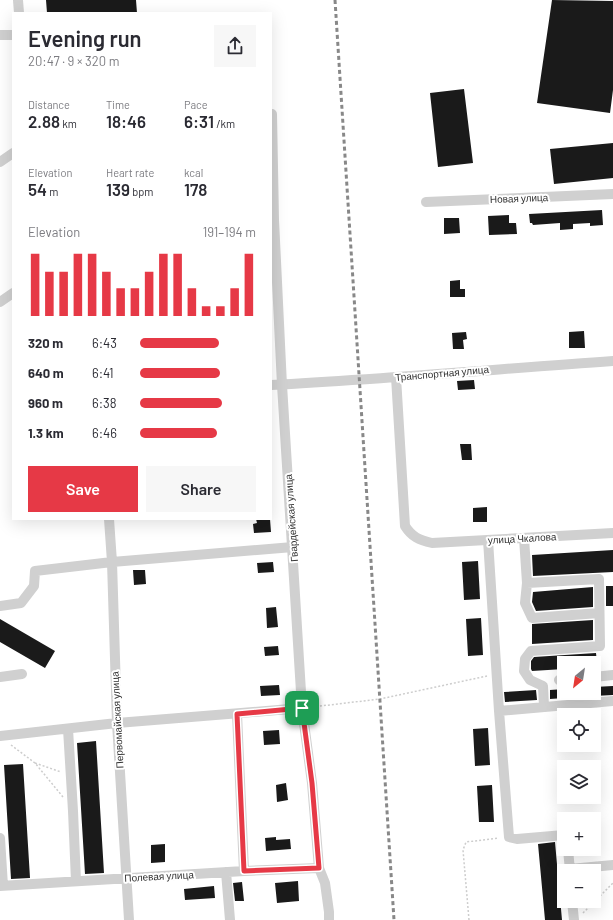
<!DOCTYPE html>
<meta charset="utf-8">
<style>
body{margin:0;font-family:Barlow,sans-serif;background:#f7f7f7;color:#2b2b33;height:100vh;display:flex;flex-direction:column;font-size:15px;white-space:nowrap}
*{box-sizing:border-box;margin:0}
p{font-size:13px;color:#7c7c81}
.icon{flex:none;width:22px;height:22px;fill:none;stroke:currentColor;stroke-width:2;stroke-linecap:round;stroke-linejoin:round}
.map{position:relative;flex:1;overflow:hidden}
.panel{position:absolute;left:12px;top:12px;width:260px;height:508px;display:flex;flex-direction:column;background:#fff;border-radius:0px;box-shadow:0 4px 16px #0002}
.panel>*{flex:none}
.needle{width:26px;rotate:210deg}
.buttons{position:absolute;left:557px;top:656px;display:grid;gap:8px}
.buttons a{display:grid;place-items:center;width:44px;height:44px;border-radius:0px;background:#fff;box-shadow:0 4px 16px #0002;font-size:20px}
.pin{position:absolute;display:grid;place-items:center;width:34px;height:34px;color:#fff;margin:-17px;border-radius:8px;box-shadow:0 2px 6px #0006}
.round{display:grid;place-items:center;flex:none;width:42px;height:42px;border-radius:0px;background:#f7f7f7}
.headline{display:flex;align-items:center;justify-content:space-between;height:68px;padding:0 16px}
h1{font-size:22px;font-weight:600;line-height:30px}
.metrics{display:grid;grid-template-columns:repeat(3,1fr);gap:6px;height:68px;padding:4px 16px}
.metrics div{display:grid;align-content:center}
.metrics b{font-size:17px;font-weight:600}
.metrics small{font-size:11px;font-weight:400}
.metrics p{font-size:11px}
.chart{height:112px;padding:8px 16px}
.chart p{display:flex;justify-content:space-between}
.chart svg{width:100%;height:72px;margin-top:4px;stroke:#e63946;stroke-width:6}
.action{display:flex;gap:8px;margin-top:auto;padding:8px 16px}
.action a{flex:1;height:46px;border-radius:0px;background:#e63946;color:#fff;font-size:16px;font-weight:600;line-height:46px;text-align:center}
.action a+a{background:#f7f7f7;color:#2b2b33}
ul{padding:0 16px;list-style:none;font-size:13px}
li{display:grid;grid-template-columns:64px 48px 1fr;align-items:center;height:30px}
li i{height:10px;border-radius:5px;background:#e63946}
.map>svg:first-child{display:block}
</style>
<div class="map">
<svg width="613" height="920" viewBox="0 0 613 920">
<rect width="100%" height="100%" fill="#fff"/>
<path fill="#1a1a1a" d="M46,0H136L137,13H47Z
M552,0L613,1V90L610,113L537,103Z
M464,89L473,163L438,167L430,93Z
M613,143V178L554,184L550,149Z
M602,210L603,225L590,226V223L573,224V229L560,230V223L533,225L532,223H530L529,214Z
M509,215V223H516L517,234L489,235L488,216Z
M444,218H459L460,233L444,234Z
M460,280V289H465V297H450V281Z
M584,331L585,348H569V332Z
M466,332L467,339L463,340L464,349H453L452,333Z
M474,380L475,389L458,390L457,381Z
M460,444H471L472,460H462Z
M487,507V522H473V508Z
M256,519H270L271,532L254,533L253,524L257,523Z
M613,550V572L533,576L532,555Z
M478,561L480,599L464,600L462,562Z
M273,562L274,572L258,573L257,563Z
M133,570H145L146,584L134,585Z
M606,586H613V606H606Z
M593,587V607L536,611L532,602L533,592Z
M276,607L278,627L267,628L266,608Z
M481,618L483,655L468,656L466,619Z
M0,619L55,651L45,668L0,642Z
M593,620V640L532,644V624Z
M278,646L279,655L265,656L264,647Z
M596,653L597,663H564V669L532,671L531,669V661L534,657Z
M279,685L280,695L261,696L260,686Z
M613,686V695L594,696V687Z
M564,689V698L550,699V690Z
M536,690L537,700L505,702L504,692Z
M488,728L490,765L475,766L473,729Z
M279,730L280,744L264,745L263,731Z
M96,741L104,873L85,874L77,743Z
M23,764L30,878L11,879L4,765Z
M286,783L288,800L277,802L276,785Z
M492,785L494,822H479L477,786Z
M276,837V840L290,839L291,849L266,851L265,838Z
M555,842L562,920H545L538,844Z
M165,844V862L151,863V845Z
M298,881L299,901L277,903L275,883Z
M242,882L244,901H235L233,883Z
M214,886L215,898L185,900L184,889Z"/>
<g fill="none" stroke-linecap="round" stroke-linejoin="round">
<path stroke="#cdcdcd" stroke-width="1.5" stroke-dasharray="2 2" stroke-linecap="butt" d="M312,707L380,699L487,676
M11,745L35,763L63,797
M35,763L61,772
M583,913L613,883
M469,920L463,850L466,842L499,838"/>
<path stroke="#d0d0d0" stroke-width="10" d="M18,0L19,13
M0,35H13
M272,114L274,220L282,385L302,708L312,783L319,868L325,883L329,912V920
M0,162L13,153
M426,202L613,194
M0,302L13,293
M396,377L405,526C412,537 419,540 432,543L613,533
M271,385C385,379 499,369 613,361
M109,519L112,562L117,723L129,920
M524,538L527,583L525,603L532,618L599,613
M488,540L499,711L509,837L517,839L564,835
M527,583L599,579L600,646L531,651L525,659L524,671L530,680L543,686L544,707
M0,606L21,603L34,586L35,571L112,562L293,547
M0,677L22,674
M594,677L613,675
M559,680L564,679
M499,711L613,701
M237,714L244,871
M68,729L73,811L76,881
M0,736L117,723L302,708
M0,838L3,886
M568,849L570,871
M570,869L613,865
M226,872L230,920
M0,886L244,871L319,868
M572,901L574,920"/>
<path stroke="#888" stroke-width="3" stroke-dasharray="4 3" stroke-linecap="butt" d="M335,0L394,920"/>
</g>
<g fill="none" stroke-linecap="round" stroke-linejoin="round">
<defs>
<path id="route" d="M302,708L312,783L319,868L244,871L237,714Z"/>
</defs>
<use href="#route" stroke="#fff" stroke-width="8"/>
<use href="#route" stroke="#e63946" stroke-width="5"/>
</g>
<g text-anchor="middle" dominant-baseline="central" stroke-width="4" stroke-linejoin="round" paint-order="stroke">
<g font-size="10" fill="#333" stroke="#fff">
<text transform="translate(519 198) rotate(-2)">Новая улица</text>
<text transform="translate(442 373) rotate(-5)">Транспортная улица</text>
<text transform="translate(291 518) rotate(-94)">Гвардейская улица</text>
<text transform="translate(522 538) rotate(-3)">улица Чкалова</text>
<text transform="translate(117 720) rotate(-93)">Первомайская улица</text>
<text transform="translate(159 876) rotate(-3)">Полевая улица</text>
</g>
</g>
</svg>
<div class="buttons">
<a><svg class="needle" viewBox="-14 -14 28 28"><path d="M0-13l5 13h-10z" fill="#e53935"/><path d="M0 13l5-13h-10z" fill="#7c7c81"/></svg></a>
<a><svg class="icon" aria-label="locate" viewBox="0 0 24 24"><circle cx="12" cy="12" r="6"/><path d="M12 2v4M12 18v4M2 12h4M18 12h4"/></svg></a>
<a><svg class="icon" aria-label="layers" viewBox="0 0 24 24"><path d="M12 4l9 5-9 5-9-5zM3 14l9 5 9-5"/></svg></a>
<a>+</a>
<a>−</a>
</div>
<div class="pin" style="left:302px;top:708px;background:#1e9e55"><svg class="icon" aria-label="arrive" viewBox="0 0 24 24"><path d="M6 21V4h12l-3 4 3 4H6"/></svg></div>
<section class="panel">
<div class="headline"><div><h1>Evening run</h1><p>20:47 · 9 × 320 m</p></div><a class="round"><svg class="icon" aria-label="share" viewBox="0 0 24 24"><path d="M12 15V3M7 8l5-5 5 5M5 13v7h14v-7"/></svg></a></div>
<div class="metrics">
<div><p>Distance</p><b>2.88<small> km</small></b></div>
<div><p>Time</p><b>18:46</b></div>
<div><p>Pace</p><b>6:31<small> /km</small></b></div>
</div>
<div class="metrics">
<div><p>Elevation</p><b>54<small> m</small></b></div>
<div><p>Heart rate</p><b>139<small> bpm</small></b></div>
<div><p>kcal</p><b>178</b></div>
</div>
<div class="chart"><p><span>Elevation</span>191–194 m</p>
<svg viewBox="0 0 160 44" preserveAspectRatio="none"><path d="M5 44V6M15 44V17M25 44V17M35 44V6M45 44V6M55 44V17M65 44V27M75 44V27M85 44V17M95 44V6M105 44V6M115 44V27M125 44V38M135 44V38M145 44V27M155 44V6"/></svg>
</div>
<ul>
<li><b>320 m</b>6:43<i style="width:68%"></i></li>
<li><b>640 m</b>6:41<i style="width:69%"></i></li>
<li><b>960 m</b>6:38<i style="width:71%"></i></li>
<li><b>1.3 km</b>6:46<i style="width:66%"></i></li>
</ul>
<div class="action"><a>Save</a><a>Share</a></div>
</section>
</div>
